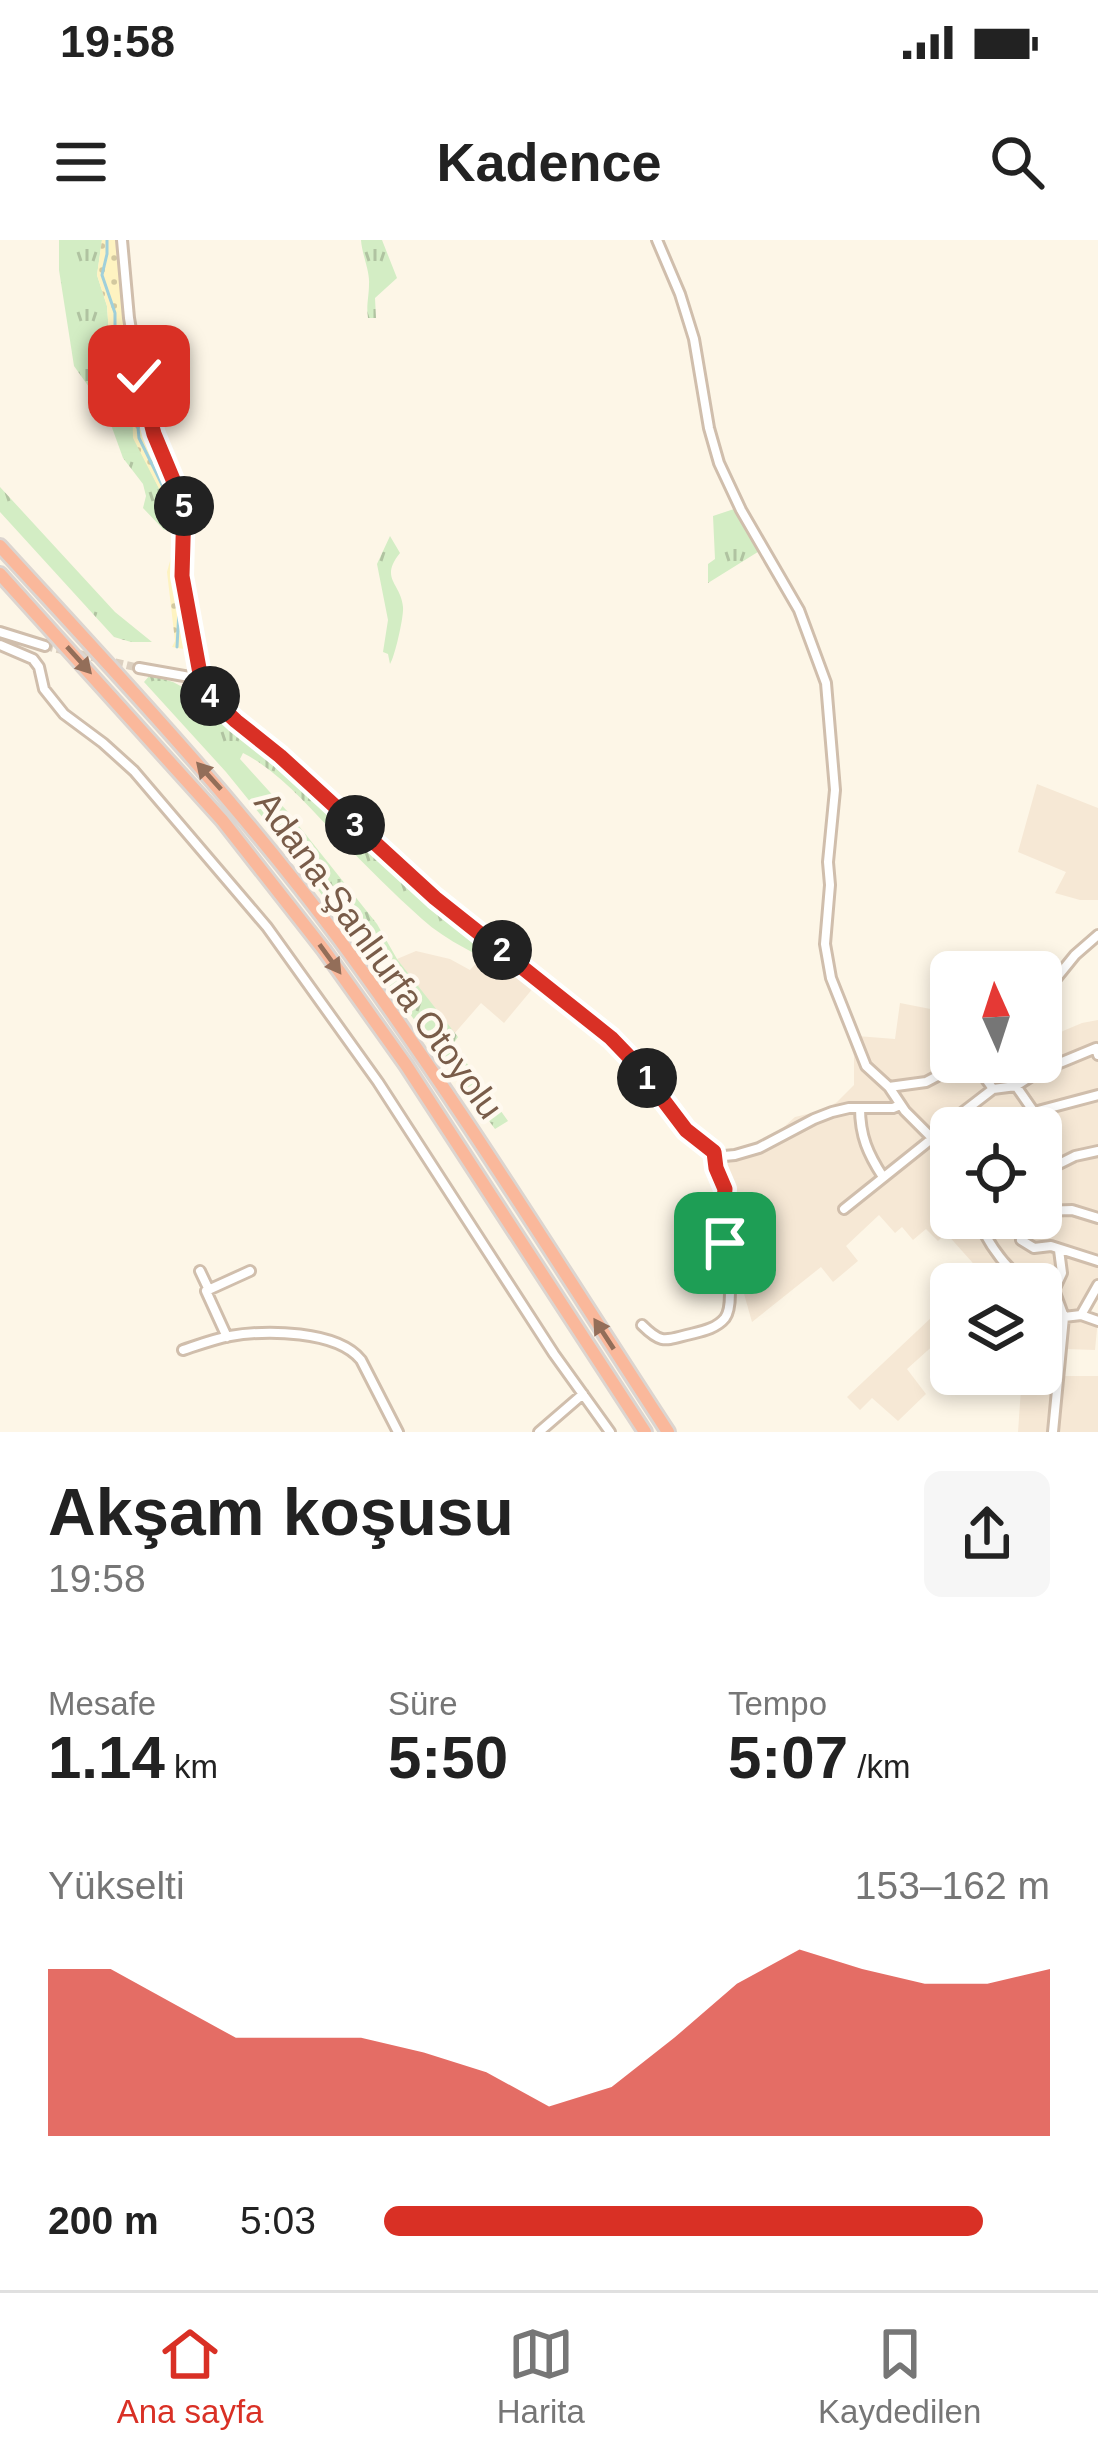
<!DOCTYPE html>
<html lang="tr">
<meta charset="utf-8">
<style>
body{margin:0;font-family:Helvetica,sans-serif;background:#f6f6f6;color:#222;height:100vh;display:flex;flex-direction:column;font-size:45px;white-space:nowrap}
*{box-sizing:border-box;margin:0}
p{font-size:39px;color:#767676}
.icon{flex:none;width:66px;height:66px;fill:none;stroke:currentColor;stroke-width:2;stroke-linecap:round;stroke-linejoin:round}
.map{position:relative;height:1192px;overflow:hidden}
.details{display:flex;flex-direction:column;background:#fff;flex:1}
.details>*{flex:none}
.needle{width:78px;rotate:357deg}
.controls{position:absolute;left:930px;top:711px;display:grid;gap:24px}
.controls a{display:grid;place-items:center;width:132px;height:132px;border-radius:18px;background:#fff;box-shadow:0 6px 18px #0003;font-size:60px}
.pin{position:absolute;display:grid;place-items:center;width:102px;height:102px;color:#fff;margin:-51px;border-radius:24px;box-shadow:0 6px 18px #0006}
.km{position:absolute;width:60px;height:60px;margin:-30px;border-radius:50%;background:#222;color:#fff;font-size:33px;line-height:60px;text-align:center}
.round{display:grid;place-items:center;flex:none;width:126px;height:126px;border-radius:18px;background:#f6f6f6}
.overview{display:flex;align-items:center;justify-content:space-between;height:204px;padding:0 48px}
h1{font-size:66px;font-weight:600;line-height:90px}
.figures{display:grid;grid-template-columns:repeat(3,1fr);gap:18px;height:204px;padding:12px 48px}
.figures div{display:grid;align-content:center}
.figures b{font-size:60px;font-weight:600}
.figures small{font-size:33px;font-weight:400}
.figures p{font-size:33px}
.chart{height:336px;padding:24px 48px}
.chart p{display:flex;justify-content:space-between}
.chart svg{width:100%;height:216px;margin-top:12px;fill:#d93025;opacity:.7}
ul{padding:0 48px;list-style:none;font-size:39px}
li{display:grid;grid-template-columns:192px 144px 1fr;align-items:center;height:90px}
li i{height:30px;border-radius:15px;background:#d93025}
.status{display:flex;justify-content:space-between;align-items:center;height:84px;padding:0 60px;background:#fff;direction:ltr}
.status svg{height:33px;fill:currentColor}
header{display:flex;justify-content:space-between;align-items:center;height:156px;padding:0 48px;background:#fff;font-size:54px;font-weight:600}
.tabs{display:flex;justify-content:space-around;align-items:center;height:168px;border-top:3px solid #e0e0e0;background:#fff;font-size:33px;color:#767676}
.tabs a{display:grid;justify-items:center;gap:6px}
.tabs .active{color:#d93025}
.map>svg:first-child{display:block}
</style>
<div class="status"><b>19:58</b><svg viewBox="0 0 49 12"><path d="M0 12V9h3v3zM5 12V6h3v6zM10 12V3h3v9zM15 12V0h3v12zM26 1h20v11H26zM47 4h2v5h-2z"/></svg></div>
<header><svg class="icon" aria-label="menu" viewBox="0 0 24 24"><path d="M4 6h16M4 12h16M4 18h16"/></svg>Kadence<svg class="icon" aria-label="search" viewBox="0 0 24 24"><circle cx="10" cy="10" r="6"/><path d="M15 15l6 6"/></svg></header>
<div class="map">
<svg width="1098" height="1192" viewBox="0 0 1098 1192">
<defs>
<pattern id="grass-tufts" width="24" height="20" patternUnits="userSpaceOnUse" patternTransform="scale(3)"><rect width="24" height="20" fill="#d3edc4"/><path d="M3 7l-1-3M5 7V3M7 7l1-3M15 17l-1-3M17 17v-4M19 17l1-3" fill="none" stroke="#b0c3a1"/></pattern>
<pattern id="sand-dots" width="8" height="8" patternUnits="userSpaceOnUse" patternTransform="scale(3)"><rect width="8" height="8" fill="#fef3c1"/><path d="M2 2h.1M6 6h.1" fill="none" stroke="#d2c89f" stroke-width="1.8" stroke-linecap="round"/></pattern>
</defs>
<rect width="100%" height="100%" fill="#fdf6e7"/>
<path fill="#f6e8d5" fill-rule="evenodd" d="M1037,544L1098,568V660H1080L1055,653L1066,632L1018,612Z
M416,711L450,719L470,730L481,718L516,734L534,747L504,783L481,763L454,794L397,719Z
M900,763L951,773V822H1003L1014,836L1031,827L1029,822H1041V807L1063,791L1082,783L1098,780V1053L1089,1070L1098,1079L1095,1110L1065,1109L1063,1136H1098V1192H1018L1022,1134H1041V1044H967L980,1031L946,993L938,1001L926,989L913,1000L902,987L895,993L879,975L846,1006L858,1021L833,1042L821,1027L752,1082L731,1008L719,909L734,911L756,905L776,894L795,877L824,870L837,862L854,845V816L849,800L857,796L895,799ZM951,888H1041V978H951Z
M951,1059V1121L937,1102L907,1129L926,1154L898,1181L872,1158L860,1170L847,1157Z"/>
<path fill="url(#grass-tufts)" d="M59,0H102L97,35L107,66L110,107L117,125V134L132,155L134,198L170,270L175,293L169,289L164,290L143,268L146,256L143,244L123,218L106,171L74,126L59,30Z
M361,0H382L397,38L375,58L376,78H368C366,65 369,57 369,44C370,31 362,15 361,0Z
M0,247L115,372L152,402H131L114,397L0,272Z
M737,268L761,310L708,343V324L715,319L713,276Z
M390,296L400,313C379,339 401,343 403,367C404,376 395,416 390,424L388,414L383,412L388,380L377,324Z
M150,435L173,442L194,453L274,515L426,655L536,744L534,747C498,722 454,708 422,679C394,654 367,627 341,600C310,569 282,533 243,513L240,519L287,571L377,684L397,719L458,797L453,804L508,881L495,889L285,605L226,532L144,442Z"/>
<path fill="url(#sand-dots)" d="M102,0H118L128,101L146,182L153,204L181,266L177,332L190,407L184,409L172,407L175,401L167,332L176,299L175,289L170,270L133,198L132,155L117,134V125L110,107L107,66L97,35Z"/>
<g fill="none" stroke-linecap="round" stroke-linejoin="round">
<path stroke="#a0d0db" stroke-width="3" d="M107,0V14L102,35L115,73V111L125,137L134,145L139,198L174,269L178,290L174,309L179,370L177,407"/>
<path stroke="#dcd0c0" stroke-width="8" stroke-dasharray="8 4" stroke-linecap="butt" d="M45,406L139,428"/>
<defs>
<path id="minor" d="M122,0L129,78L139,136L157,204L177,243L184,266L182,336L201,439L208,455L294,528L435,658L611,798L641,831L686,890L709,910L724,916L735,915L759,908L814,879L832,872L849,868H893L900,865
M657,0L680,54L694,99L709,188L719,223L741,270L799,370L826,443L835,550L828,622L830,645L825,704L831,738L866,826L889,847L905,871L951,917
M0,392L45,406
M0,405L33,419L39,427L44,449L64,474L103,503L134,531L267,687L378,842L554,1114L610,1192
M139,428L201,439
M1041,757L1075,715L1098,695
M974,822L993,849
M1016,846L1034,872L1098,855
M889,847L926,842L964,822
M860,868C860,896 868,914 883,937
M932,896L993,849L1016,846L1038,832L1096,808L1098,815
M1041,933L1075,916L1098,911
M1041,947L1045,969
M844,969L934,897
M1041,971L1072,970L1098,978
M977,978C988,1003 1005,1028 1028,1044
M1021,1000L1034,1008L1051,1006L1098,1021
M200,1031L209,1050
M1041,1048L1054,1050
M1081,1075L1098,1081
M1064,1077L1081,1075L1098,1045
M642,1085C662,1105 665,1100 691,1094C703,1091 717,1088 725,1078C738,1060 721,999 722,976C722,967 727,958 725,948C722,935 716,926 714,912
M227,1097L206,1051L250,1031
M183,1110C198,1105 214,1099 230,1096C266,1090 337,1090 361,1120L398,1192
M539,1192L583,1154
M1053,1192L1064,1077L1054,1050L1062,1033L1059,1010"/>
<path id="highway" d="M0,306C117,434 236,560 339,699C456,858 560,1027 668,1192
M0,334L222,580L324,710L406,825L645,1192"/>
</defs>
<use href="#minor" stroke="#d0beac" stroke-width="14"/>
<use href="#highway" stroke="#dcd5d0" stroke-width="18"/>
<use href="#minor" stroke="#fff" stroke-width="8"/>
<use href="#highway" stroke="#fab89b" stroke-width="12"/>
</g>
<defs><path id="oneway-solid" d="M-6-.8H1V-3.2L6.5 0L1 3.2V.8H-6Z" transform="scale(3)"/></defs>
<g fill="#936e59">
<use href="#oneway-solid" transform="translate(79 420) rotate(48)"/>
<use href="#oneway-solid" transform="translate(209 536) rotate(-132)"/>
<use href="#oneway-solid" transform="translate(330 719) rotate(54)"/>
<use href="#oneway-solid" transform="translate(604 1094) rotate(-123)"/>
</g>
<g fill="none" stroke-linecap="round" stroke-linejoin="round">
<defs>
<path id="route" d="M139,136L154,194L184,266L182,336L201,439L208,455L236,481L280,516L435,658L611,798L636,824L686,890L714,912L716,928L725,949L722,982L725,1003"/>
</defs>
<use href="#route" stroke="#fff" stroke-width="24"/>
<use href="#route" stroke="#d93025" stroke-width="15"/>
</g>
<g text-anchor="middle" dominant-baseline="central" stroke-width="9" stroke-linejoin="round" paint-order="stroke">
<g font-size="36" fill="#795c49" stroke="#fff9ef">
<text transform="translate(379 715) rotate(54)">Adana-Şanlıurfa Otoyolu</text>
</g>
</g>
</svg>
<div class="controls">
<a><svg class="needle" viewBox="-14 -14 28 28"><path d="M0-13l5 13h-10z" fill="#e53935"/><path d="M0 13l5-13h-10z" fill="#767676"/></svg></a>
<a><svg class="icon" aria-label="locate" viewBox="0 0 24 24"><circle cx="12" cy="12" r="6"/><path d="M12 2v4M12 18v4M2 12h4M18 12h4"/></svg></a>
<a><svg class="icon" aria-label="layers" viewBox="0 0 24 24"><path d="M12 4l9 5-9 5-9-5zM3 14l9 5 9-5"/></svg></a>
</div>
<div class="pin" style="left:725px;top:1003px;background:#1e9e55"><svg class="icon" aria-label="arrive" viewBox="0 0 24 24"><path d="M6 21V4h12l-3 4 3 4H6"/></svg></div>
<div class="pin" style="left:139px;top:136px;background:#d93025"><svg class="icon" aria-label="check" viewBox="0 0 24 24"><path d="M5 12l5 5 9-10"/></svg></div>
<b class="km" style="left:647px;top:838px">1</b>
<b class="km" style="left:502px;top:710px">2</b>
<b class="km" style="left:355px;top:585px">3</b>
<b class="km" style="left:210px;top:456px">4</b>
<b class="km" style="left:184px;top:266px">5</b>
</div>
<section class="details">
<div class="overview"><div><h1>Akşam koşusu</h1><p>19:58</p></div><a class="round"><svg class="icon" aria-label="share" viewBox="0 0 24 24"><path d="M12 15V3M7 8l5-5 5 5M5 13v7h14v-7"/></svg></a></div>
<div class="figures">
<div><p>Mesafe</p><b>1.14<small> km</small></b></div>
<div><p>Süre</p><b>5:50</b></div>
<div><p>Tempo</p><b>5:07<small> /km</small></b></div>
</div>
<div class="chart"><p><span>Yükselti</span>153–162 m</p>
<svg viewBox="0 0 160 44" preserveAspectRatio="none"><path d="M0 44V10L10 10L20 17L30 24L40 24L50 24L60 27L70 31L80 38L90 34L100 24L110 13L120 6L130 10L140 13L150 13L160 10V44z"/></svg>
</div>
<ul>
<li><b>200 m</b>5:03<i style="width:90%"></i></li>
</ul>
</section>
<nav class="tabs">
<a class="active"><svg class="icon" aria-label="home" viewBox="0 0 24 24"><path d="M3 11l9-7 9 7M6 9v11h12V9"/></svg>Ana sayfa</a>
<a><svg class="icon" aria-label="map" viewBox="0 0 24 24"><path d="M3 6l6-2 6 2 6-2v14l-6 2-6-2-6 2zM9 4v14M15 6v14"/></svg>Harita</a>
<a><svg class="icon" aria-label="saved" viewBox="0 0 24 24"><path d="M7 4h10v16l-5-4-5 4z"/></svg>Kaydedilen</a>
</nav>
